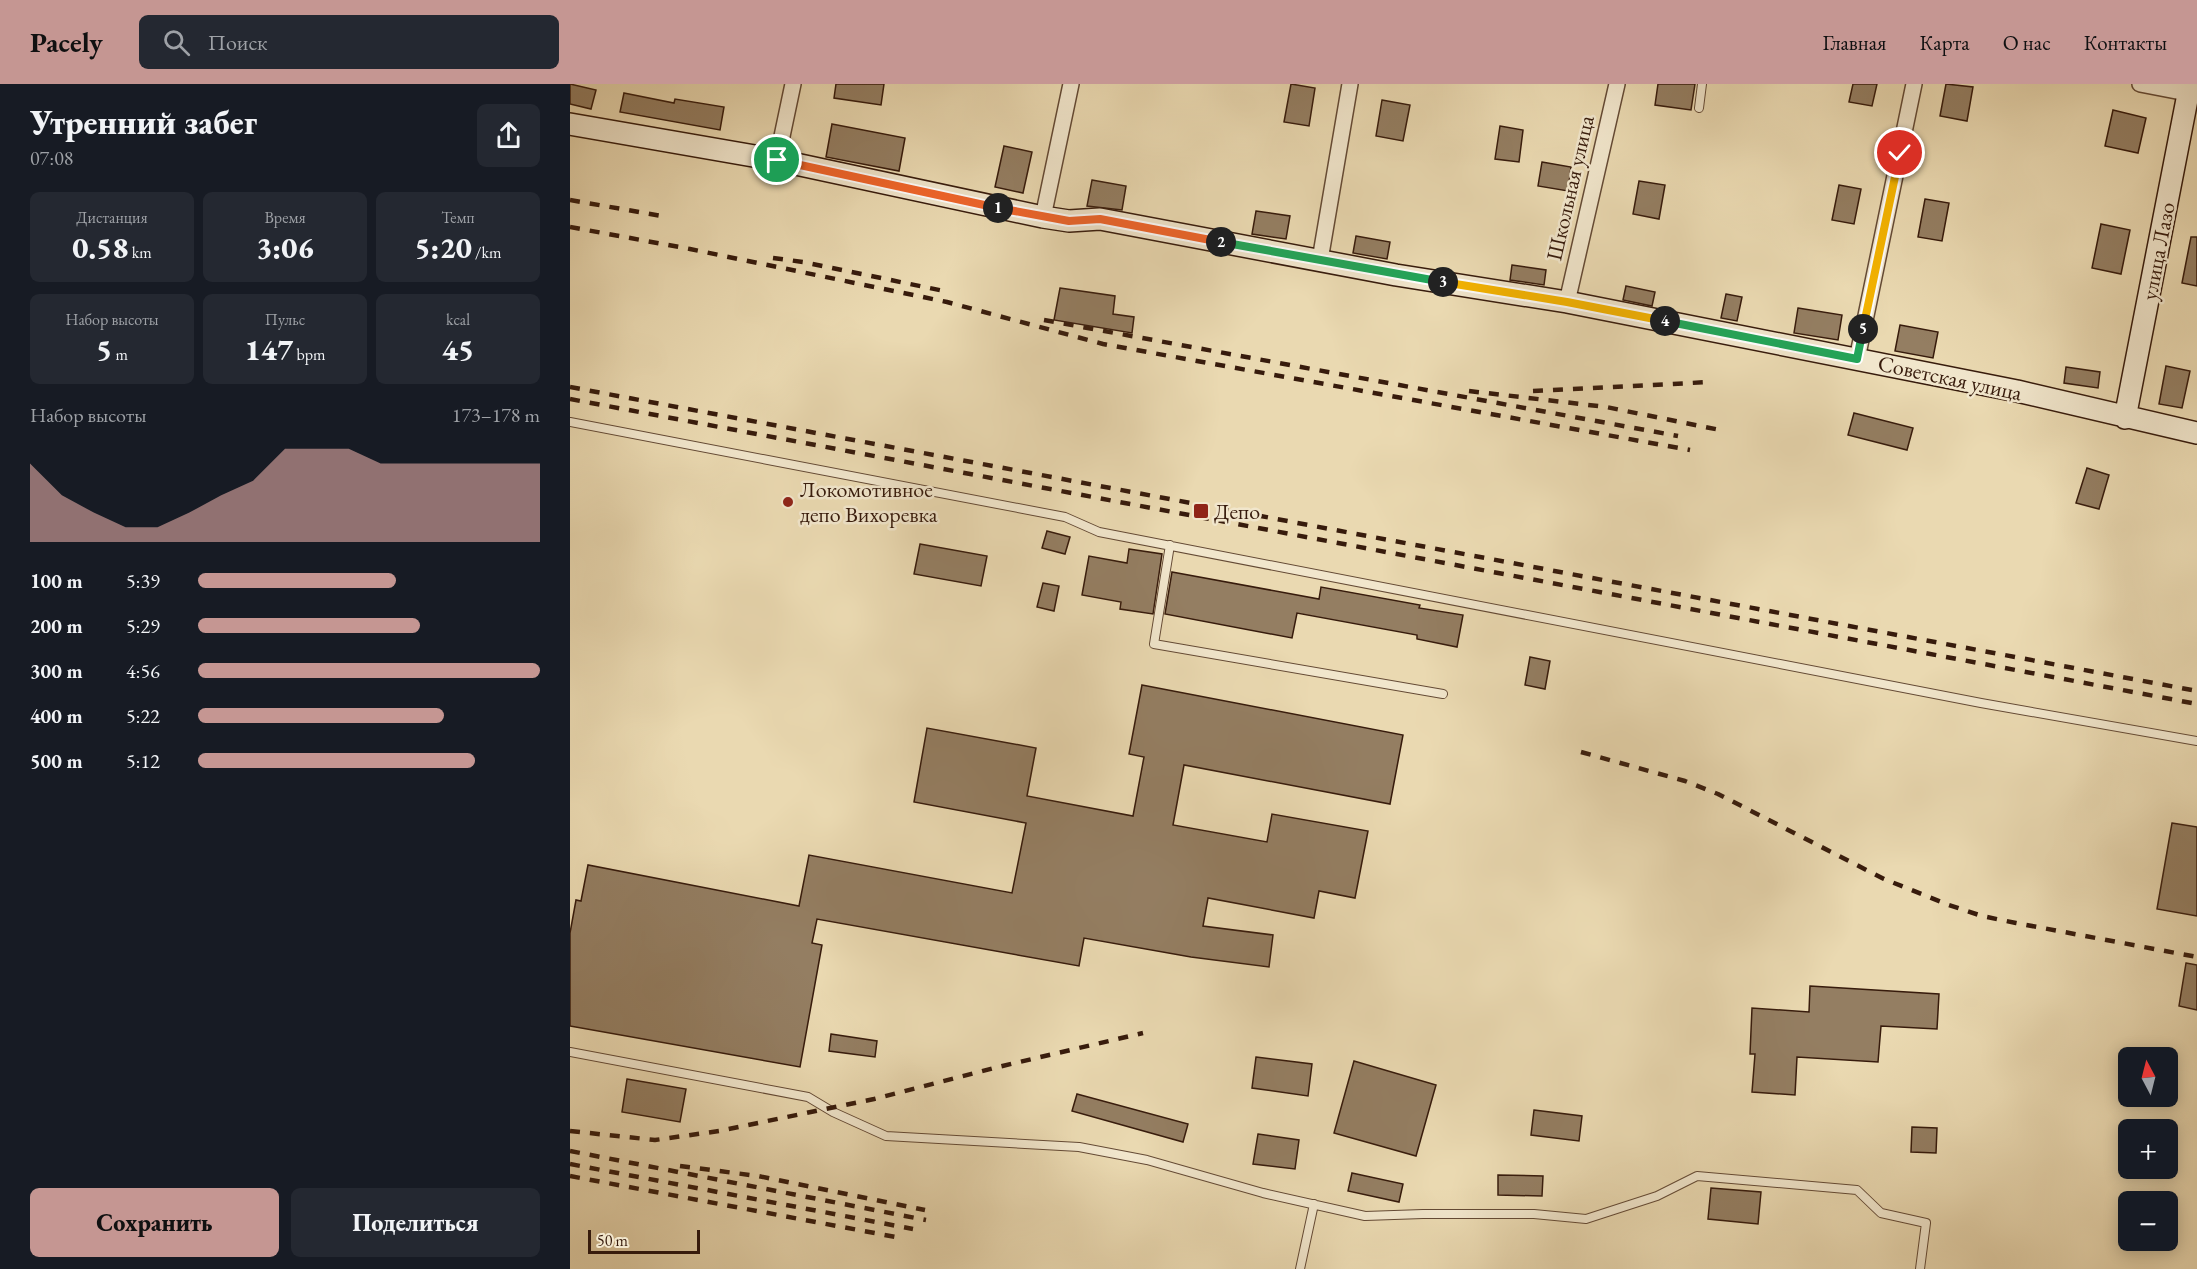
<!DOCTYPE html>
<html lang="ru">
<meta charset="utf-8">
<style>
body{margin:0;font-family:"EB Garamond",serif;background:#242831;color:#f1f3f6;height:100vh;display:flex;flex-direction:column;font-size:22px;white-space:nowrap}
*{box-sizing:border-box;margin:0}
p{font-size:20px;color:#9ea1a6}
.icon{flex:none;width:33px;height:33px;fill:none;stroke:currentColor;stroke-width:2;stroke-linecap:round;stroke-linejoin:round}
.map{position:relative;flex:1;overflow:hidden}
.panel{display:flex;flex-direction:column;background:#171b24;width:570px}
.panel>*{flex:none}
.needle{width:39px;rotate:353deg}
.tools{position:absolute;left:1548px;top:963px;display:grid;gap:12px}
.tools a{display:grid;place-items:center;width:60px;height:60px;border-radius:9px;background:#171b24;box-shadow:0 3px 15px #0003;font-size:30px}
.scale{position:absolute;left:18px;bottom:15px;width:112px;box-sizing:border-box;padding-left:6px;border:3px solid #371b0c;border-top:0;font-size:16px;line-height:21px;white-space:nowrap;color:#371b0c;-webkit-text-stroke:4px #f1e6cc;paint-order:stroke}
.pin{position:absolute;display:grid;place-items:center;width:51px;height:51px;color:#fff;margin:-26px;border:3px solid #fff;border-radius:50%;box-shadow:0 2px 6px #0007}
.km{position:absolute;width:30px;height:30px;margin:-15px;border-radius:50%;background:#222;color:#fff;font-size:16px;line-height:30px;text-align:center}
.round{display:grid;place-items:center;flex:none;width:63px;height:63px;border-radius:9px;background:#242831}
.summary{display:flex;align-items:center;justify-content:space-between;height:102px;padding:0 30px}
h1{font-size:33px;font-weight:800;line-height:45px}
.stats{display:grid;grid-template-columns:repeat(3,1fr);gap:9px;height:102px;padding:6px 30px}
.stats div{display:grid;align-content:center;border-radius:9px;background:#242831;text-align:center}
.stats b{font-size:30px;font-weight:800}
.stats small{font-size:16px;font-weight:400}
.stats p{font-size:16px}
.chart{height:168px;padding:12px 30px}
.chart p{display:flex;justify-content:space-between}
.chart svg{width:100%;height:108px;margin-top:6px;fill:#c59692;opacity:.7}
.button{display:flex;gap:12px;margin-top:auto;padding:12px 30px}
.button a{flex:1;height:69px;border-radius:9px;background:#c59692;color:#111;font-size:24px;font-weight:800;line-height:69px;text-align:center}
.button a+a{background:#242831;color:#f1f3f6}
ul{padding:0 30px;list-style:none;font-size:20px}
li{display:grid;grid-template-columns:96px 72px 1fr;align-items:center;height:45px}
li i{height:15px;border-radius:8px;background:#c59692}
header{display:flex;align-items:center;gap:36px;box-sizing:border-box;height:84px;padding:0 30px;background:#c59692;color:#111}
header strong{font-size:28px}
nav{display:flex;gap:33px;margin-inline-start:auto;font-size:21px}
.search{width:420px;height:54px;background:#242831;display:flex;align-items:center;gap:15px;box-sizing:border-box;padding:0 21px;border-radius:9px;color:#9ea1a6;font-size:22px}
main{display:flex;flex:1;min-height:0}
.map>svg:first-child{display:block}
</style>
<header>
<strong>Pacely</strong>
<div class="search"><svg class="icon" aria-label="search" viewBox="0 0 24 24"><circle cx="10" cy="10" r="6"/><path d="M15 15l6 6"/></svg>Поиск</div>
<nav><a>Главная</a><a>Карта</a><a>О нас</a><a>Контакты</a></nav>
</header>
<main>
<section class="panel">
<div class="summary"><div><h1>Утренний забег</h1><p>07:08</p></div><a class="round"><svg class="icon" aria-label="share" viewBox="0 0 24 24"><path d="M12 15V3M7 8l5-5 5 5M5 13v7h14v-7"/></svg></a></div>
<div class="stats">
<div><p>Дистанция</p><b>0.58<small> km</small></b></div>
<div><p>Время</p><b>3:06</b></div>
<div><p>Темп</p><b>5:20<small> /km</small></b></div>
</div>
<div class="stats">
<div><p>Набор высоты</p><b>5<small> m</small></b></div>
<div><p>Пульс</p><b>147<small> bpm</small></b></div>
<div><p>kcal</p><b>45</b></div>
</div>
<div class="chart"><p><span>Набор высоты</span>173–178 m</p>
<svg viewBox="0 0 160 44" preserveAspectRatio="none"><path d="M0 44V12L10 25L20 32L30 38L40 38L50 32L60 25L70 19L80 6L90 6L100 6L110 12L120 12L130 12L140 12L150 12L160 12V44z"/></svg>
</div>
<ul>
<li><b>100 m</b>5:39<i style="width:58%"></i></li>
<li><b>200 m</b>5:29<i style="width:65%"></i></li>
<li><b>300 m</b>4:56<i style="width:100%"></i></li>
<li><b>400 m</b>5:22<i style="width:72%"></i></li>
<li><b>500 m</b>5:12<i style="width:81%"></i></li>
</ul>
<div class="button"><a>Сохранить</a><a>Поделиться</a></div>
</section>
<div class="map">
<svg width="1627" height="1185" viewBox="0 0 1627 1185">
<rect width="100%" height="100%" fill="#ead9b1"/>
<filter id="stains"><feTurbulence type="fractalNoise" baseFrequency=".00333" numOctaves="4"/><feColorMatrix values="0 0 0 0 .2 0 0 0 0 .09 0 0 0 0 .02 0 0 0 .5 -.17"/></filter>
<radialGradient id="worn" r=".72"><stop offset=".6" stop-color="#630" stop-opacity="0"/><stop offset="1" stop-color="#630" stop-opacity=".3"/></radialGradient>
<path fill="#947e62" stroke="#371b0c" stroke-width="1.5" d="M0,0L26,6L21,25L0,20Z
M266,0H314L311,21L264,14Z
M721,0L745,4L739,42L714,38Z
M1088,0H1125L1121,26L1085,21Z
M1283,0H1307L1302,22L1279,18Z
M1376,0L1403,3L1397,37L1370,32Z
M54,9L104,19L105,15L154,23L150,46L50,28Z
M812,16L840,21L833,57L806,52Z
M1543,26L1576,34L1568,69L1535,62Z
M262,40L335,54L329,87L256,73Z
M930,42L953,46L949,78L925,75Z
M434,62L462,68L453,109L425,103Z
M972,78L1001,83L998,107L968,102Z
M522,96L556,102L552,126L517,122Z
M1069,97L1095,101L1089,135L1063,130Z
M1269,101L1291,105L1284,140L1262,136Z
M1355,115L1379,119L1372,157L1348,153Z
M686,127L720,132L716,155L682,150Z
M1531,140L1560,146L1551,190L1522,184Z
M786,152L820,158L817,175L783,169Z
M1621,153H1627V202L1612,199Z
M942,181L976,186L974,201L940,196Z
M1056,202L1085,208L1082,222L1053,216Z
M490,204L545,212L543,230L564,233L562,249L484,236Z
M1156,210L1172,213L1167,237L1151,234Z
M1228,224L1272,231L1268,256L1224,249Z
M1330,241L1368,248L1363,274L1325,267Z
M1596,282L1620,287L1612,324L1589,320Z
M1496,283L1530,288L1528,304L1494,299Z
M1284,329L1343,344L1337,366L1278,351Z
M1517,384L1539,391L1529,425L1506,419Z
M477,447L500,453L495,470L472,464Z
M350,460L417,472L411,502L344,490Z
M559,465L592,470L583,530L550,525L551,518L512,511L519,472L557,479Z
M602,488L749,515L751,503L850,521L849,524L893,531L887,563L847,555V551L727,529L722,554L595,530Z
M473,499L489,502L484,527L467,523Z
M960,573L980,577L975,605L955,601Z
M572,601L833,651L820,720L614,681L603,741L697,758L702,730L798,747L785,814L749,807L744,834L638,814L633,842L703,851L699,883L621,873L514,854L509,882L247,835L242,859L252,861L230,983L0,942V849L6,816L11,817L18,781L229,822L239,771L442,809L456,739L344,718L357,644L466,664L457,712L563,732L574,673L559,670Z
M1602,739L1627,743V832L1587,825Z
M1616,879L1627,881V926L1609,922Z
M1240,902L1369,910L1367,945L1311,942L1308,978L1227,973L1225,1011L1182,1008L1185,970H1180L1182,924L1239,928Z
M261,950L307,957L305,973L259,967Z
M686,973L742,980L738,1012L682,1004Z
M784,977L866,1001L846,1072L764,1049Z
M57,995L116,1005L110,1038L52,1028Z
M507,1010L618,1040L613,1058L502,1027Z
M964,1026L1012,1032L1009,1057L961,1051Z
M1342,1043L1367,1044L1366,1069L1341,1068Z
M688,1050L729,1056L725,1085L683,1080Z
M782,1089L833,1100L829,1118L778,1107Z
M928,1091L973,1092L972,1112L928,1111Z
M1141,1104L1191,1108L1188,1140L1138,1135Z"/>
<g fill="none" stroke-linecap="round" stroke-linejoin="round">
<defs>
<path id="lane" d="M1129,24L1132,0
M0,338L495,433L529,448L1411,619L1627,657
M600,461L584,560L873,610
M0,968L238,1013L263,1028L316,1052L509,1063L577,1076L693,1109L795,1132L853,1130H964L1016,1135L1087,1112L1127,1092L1287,1106L1311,1129L1356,1139L1350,1185
M730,1185L744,1120"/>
<path id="street" d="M1570,0L1627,11
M207,76L223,0
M473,133L501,0
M750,176L780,0
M997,218L1047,0
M1287,275L1344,0"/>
<path id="secondary" d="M0,40L207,76L473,133L499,137L530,135L826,191L997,218L1447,307L1627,349
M1555,334L1620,0"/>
</defs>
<use href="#lane" stroke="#644a35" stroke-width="10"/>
<use href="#street" stroke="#644a35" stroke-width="18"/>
<use href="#secondary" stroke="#371b0c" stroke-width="24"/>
<use href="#lane" stroke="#f1e6cc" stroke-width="8"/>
<use href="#street" stroke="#f1e6cc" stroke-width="15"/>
<use href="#secondary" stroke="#f1e6cc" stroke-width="21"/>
<path stroke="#371b0c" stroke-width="4.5" stroke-dasharray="10 10" stroke-linecap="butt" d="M0,116L92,132
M0,143L120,165L377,218L533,260L1120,366
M203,174L233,178L374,207
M474,236L1108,352
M0,303L1627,607
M899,307L1036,323L1150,346
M963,307L1140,298
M0,315L1627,620
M1011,668L1115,697L1148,710L1314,795L1379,821L1412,832L1446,839L1627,873
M0,1047L85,1056L149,1047L304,1015L428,983L573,949
M0,1067L356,1136
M0,1080L343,1145
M110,1082L188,1092L355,1126
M0,1092L331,1154"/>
</g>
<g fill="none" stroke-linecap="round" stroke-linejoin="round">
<defs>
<path id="split-1" d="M207,76L428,124"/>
<path id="split-2" d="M428,124L499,137L530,135L651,158"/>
<path id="split-3" d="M651,158L873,198"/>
<path id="split-4" d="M873,198L997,218L1095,237"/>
<path id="split-5" d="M1095,237L1287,275L1293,245"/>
<path id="split-6" d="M1293,245L1330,69"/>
</defs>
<use href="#split-1" stroke="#fff" stroke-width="12"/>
<use href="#split-2" stroke="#fff" stroke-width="12"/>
<use href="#split-3" stroke="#fff" stroke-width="12"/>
<use href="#split-4" stroke="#fff" stroke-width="12"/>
<use href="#split-5" stroke="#fff" stroke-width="12"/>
<use href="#split-6" stroke="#fff" stroke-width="12"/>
<use href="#split-1" stroke="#f0652b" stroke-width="8"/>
<use href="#split-2" stroke="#f0652b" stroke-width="8"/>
<use href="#split-3" stroke="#22a559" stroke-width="8"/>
<use href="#split-4" stroke="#f5b400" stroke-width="8"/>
<use href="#split-5" stroke="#22a559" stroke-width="8"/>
<use href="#split-6" stroke="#f5b400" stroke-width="8"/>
</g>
<g fill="#8f2418" stroke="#f1e6cc" stroke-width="2">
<circle cx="218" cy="418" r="6"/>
<rect x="623" y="419" width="16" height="16" rx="3"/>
</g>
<g text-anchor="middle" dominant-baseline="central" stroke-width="5" stroke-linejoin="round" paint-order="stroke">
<g font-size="22" fill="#371b0c" stroke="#f1e6cc">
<text transform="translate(1000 104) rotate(-77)">Школьная улица</text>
<text transform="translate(1588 167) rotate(-79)">улица Лазо</text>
<text transform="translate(1380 294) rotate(12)">Советская улица</text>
</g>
<g font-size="22" fill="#371b0c" stroke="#f1e6cc" text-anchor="start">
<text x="230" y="405">Локомотивное<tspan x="230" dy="25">депо Вихоревка</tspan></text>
<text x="644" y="427">Депо</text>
</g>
</g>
<rect width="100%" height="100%" filter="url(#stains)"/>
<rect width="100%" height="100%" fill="url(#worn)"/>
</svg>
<div class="tools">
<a><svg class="needle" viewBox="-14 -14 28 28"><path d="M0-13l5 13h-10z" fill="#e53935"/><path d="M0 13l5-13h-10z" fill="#9ea1a6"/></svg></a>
<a>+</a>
<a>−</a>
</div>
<div class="scale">50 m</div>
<div class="pin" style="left:207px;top:76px;background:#1e9e55"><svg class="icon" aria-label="arrive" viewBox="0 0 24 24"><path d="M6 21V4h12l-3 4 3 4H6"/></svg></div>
<div class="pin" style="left:1330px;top:69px;background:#d93025"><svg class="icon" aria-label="check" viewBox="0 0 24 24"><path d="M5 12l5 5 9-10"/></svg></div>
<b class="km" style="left:428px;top:124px">1</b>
<b class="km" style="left:651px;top:158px">2</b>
<b class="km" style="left:873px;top:198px">3</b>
<b class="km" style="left:1095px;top:237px">4</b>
<b class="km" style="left:1293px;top:245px">5</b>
</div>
</main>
